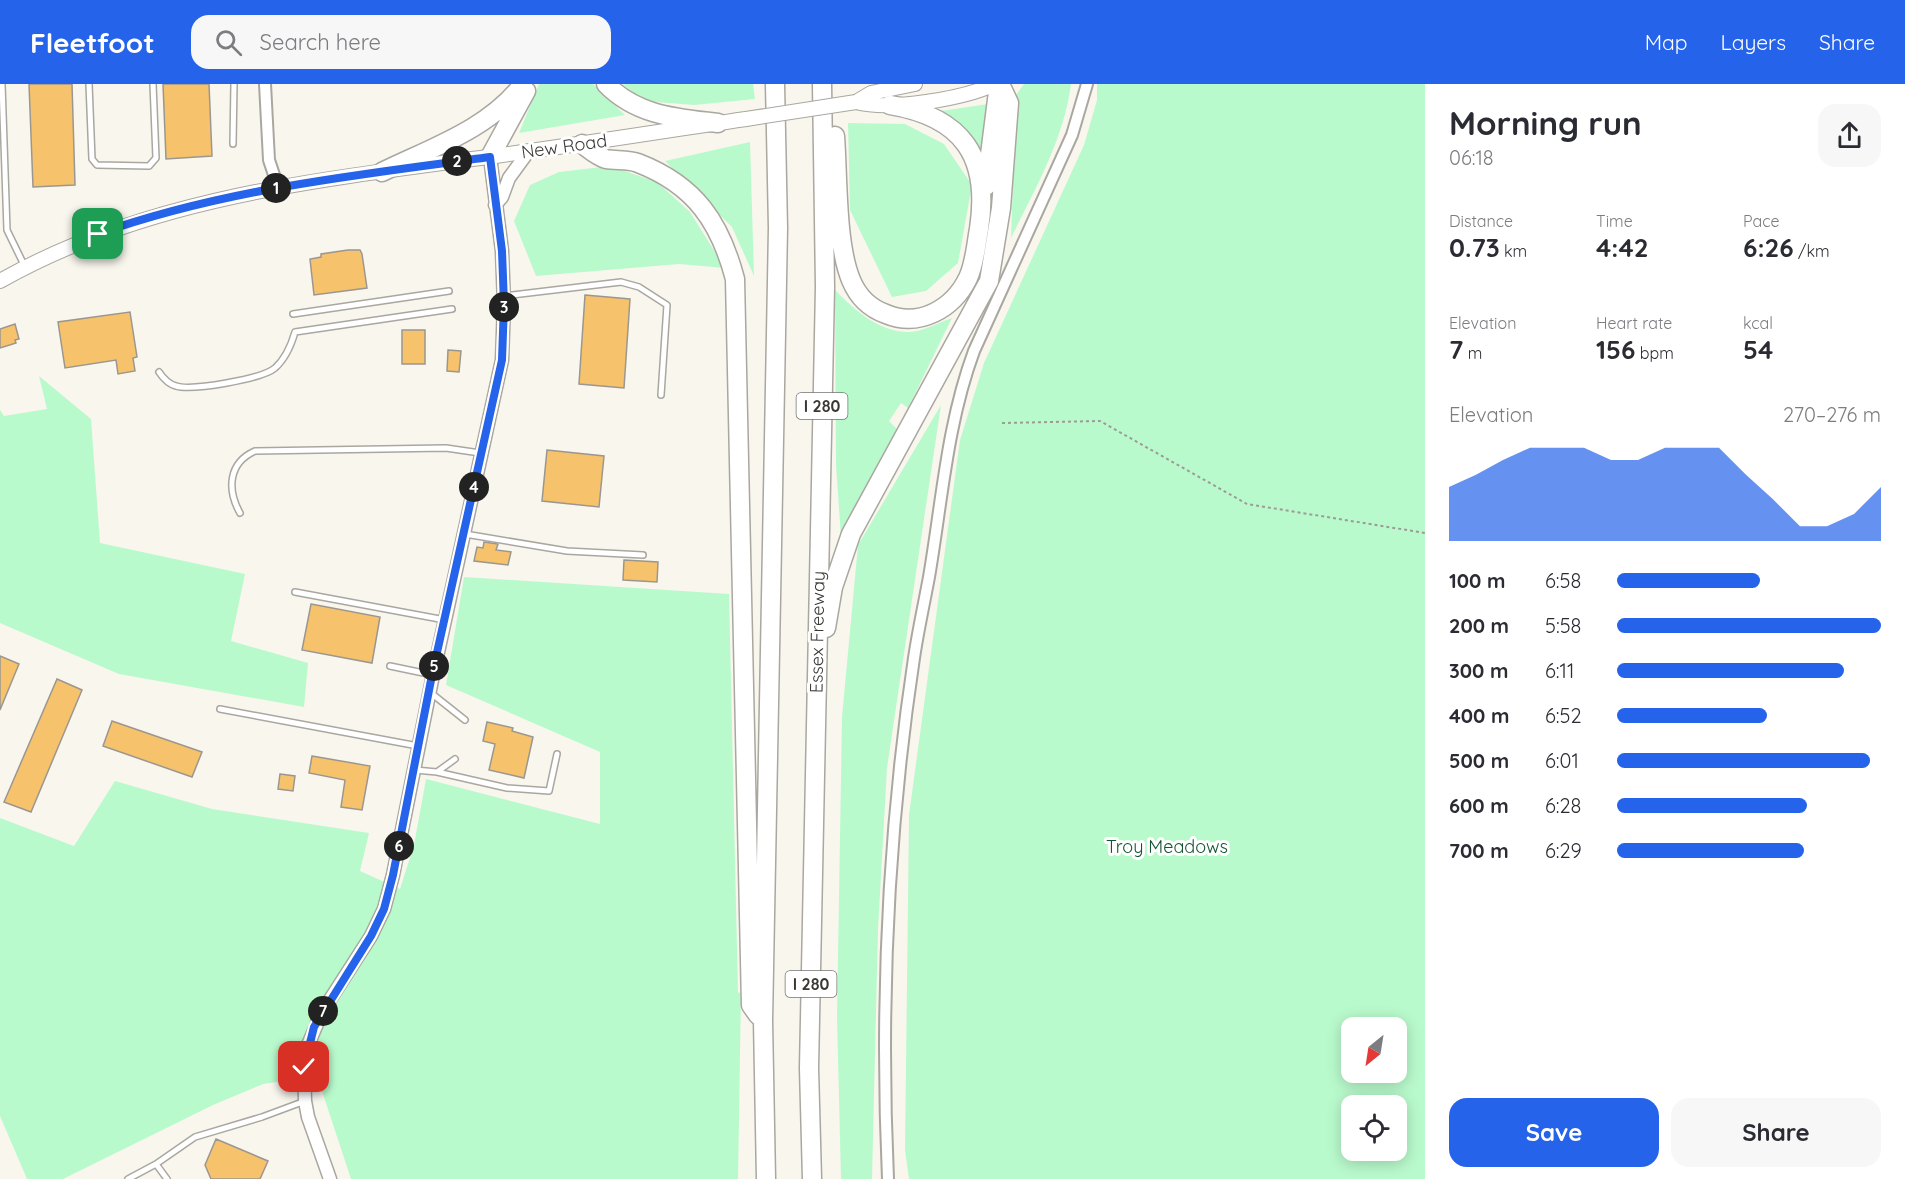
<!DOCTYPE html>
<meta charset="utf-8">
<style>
body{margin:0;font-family:Quicksand,sans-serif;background:#f7f7f7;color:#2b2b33;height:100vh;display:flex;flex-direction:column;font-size:22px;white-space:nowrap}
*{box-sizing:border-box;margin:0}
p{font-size:20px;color:#7c7c81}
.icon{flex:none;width:33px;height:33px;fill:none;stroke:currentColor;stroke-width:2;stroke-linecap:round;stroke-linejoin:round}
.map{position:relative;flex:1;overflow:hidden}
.side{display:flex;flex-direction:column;background:#fff;width:480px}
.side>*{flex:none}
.needle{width:39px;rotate:210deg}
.buttons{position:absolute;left:1341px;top:933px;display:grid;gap:12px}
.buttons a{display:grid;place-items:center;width:66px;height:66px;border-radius:12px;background:#fff;box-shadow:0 3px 15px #0003;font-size:30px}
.pin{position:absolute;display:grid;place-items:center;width:51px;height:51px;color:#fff;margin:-26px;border-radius:12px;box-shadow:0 3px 9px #0006}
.km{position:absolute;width:30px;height:30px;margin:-15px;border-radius:50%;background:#222;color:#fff;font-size:16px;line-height:30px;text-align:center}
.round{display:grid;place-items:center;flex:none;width:63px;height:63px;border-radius:18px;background:#f7f7f7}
.headline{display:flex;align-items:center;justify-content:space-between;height:102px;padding:0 24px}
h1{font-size:33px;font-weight:800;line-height:45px}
.figures{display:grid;grid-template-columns:repeat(3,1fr);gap:9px;height:102px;padding:6px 24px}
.figures div{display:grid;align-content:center}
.figures b{font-size:26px;font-weight:800}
.figures small{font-size:16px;font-weight:400}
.figures p{font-size:16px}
.chart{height:168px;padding:12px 24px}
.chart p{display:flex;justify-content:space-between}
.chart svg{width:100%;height:108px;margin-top:6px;fill:#2563eb;opacity:.7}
.primary-button{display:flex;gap:12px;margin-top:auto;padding:12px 24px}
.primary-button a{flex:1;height:69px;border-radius:18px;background:#2563eb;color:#fff;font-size:24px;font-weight:800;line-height:69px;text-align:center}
.primary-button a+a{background:#f7f7f7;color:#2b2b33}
ul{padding:0 24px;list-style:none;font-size:20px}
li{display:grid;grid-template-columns:96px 72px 1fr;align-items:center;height:45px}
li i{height:15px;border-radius:8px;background:#2563eb}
header{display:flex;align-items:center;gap:36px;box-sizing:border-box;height:84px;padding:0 30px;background:#2563eb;color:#fff}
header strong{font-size:28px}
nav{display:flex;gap:33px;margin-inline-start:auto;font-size:21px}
.search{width:420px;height:54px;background:#f7f7f7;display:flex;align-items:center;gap:15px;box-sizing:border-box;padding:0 21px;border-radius:18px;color:#7c7c81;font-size:22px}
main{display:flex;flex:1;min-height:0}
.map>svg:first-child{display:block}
</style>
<header>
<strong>Fleetfoot</strong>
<div class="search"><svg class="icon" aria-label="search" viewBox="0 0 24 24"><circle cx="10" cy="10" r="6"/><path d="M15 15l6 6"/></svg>Search here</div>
<nav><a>Map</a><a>Layers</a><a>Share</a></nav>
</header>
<main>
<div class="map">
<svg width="1425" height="1095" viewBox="0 0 1425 1095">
<rect width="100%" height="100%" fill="#f9f6ee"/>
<path fill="#b9facc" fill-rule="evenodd" d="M539,0H593L625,31L519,49Z
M623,0H753L755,15L694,21L643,17Z
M1024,0H1071C1064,55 1035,105 1011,154L1016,11Z
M1097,0H1425V1095H909L905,1066L909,731L960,356L984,279L1084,61L1097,16ZM1352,944H1396V988H1352ZM1352,1022H1396V1066H1352Z
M988,20L983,79L968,51L941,27Z
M848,39L905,40L944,60L972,101L958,179L926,207L892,213L850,126Z
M750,58L754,192L732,143L665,77Z
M610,82L657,98L690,128L725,184L679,180L536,192L514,137L530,101L559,88Z
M835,206C855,226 877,247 907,248C920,249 940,238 952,234L908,324L901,319L889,337L897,345L841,453L836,381Z
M39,292L91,335L100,459L245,490L231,557L308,579L304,623L119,590L0,539V326L4,332L47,325Z
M941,321L887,684L878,845L872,1095H841L837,933L842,633L858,461Z
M464,493L729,510L738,909L741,908L738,1095H351L317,992L263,1000L213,1021L63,1095H27L0,1032V734L74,762L115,697L212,725L369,749L360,787L400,805L414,761L426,695L600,740V668L446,601Z"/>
<path fill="#f6c36c" stroke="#9b9790" stroke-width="1.5" d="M29,0H72L75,101L33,103Z
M163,0H209L212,72L166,75Z
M348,166H360L362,170L367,204L314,211L310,175L321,173V170Z
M585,211L630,215L624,304L579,300Z
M130,228L137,273L133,274L135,287L118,290L116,276L65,284L58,238Z
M15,240L19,255L15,256L16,259L0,264V245Z
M402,246H425V280H402Z
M448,266L461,267L459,288L447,287Z
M547,366L604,372L599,423L542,417Z
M484,458L498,460L496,466L511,468L508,481L474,477L477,463L483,464Z
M624,476L658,478L657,498L623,496Z
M311,520L380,533L372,579L302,566Z
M0,572L19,580L0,626Z
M57,595L82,606L31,728L4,718Z
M112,637L202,668L192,693L103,662Z
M487,638L513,644L512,647L533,653L524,694L489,686L495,660L483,657Z
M312,672L370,682L362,726L341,723L345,696L309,689Z
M280,690L295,692L293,707L278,705Z
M216,1055L268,1077L260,1095H211L205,1081Z"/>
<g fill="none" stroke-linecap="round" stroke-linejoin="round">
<defs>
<path id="service" d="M2,0L7,146L25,183
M89,0L92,75L97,81L149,82L156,74L153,0
M233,60L234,0
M504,212L621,198L639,203L667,221L661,311
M293,230L449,207
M159,288C163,294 168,300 176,302C192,307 262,295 275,284C285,275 291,262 295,248L452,225
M240,429C227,406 228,379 255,367L446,364L480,369
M465,450L567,467L643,471
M295,508L445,536
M390,582L433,591
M431,609L465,636
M220,625L418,662
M415,686L437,688L455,675
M437,688L507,704L549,707L557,670
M156,1080L167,1095
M128,1095L156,1080L195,1053L262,1033L305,1017"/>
<path id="minor" d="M265,0L269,76L278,103
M888,1095C880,921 888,746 914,574C918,547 924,520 929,493C942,417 947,340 974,267L1072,51L1087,0"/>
<path id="tertiary" d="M495,121L502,113L509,94L528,68
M330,1095L308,1033L305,1017L304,983L308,961L322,928L371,852L384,825L393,791L433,591L502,276L504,220L502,167L490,73"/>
<path id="secondary" d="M856,18C890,27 963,15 995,0
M856,18L871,9L915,0
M0,197C145,115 310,97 472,75C564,63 655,48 746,35"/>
<path id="motorway" d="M606,0C637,32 677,34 718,39
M835,52C838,92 836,160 851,196C858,213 869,224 886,230C919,244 953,225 968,194C975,179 976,161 979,145C990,73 963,33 890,21
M582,60C589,65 598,73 606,75C616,77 628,75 638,79C695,101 720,138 735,195L751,921L758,931
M490,73L526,7
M382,88C431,64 489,45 523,0
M986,102L999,0
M826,544L833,503L851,450L989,197L1001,124L1009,19L1000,0
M766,1095L763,937L778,144L775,0
M812,1095L809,984L825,203L822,0"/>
</defs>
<use href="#service" stroke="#aaa7a0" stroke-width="8"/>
<use href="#minor" stroke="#aaa7a0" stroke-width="14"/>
<use href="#tertiary" stroke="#aaa7a0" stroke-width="15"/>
<use href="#secondary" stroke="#aaa7a0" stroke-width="16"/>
<use href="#motorway" stroke="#aaa7a0" stroke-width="21"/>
<path stroke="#9d9b95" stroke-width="2" stroke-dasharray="3 3" stroke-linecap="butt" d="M1002,339L1100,337L1247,420L1425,449"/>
<use href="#service" stroke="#fff" stroke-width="5"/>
<use href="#minor" stroke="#fff" stroke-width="10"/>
<use href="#tertiary" stroke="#fff" stroke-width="12"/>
<use href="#secondary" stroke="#fff" stroke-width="14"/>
<use href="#motorway" stroke="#fff" stroke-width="18"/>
<defs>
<path id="secondary-bridge" d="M746,35L856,18"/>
</defs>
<use href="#secondary-bridge" stroke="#aaa7a0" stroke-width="16" stroke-linecap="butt"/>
<use href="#secondary-bridge" stroke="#fff" stroke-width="14"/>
</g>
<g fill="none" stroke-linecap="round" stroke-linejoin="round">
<defs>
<path id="route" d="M98,150C224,105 358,91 490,73L502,167L504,220L502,276L432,591L393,791L384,825L371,852L314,943L304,983"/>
</defs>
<use href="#route" stroke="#fff" stroke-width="12"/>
<use href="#route" stroke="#2563eb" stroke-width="8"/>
</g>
<g text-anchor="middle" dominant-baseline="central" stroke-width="6" stroke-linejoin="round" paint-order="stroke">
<g fill="#fff" stroke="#757472" stroke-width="1.5">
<rect x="796.5" y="309" width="51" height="26" rx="4.5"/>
<rect x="785.5" y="887" width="51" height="26" rx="4.5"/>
</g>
<g font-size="16" font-weight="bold" fill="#3a3936">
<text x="822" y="322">I 280</text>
<text x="811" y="900">I 280</text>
</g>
<g font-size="18" fill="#3a3936" stroke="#fff">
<text transform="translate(564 62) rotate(-8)">New Road</text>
<text transform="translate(817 548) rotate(-89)">Essex Freeway</text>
</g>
<g font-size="18" fill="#135530" stroke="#fff">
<text x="1167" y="762">Troy Meadows</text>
</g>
</g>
</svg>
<div class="buttons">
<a><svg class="needle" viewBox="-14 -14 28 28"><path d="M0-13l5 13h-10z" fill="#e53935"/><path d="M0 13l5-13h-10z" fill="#7c7c81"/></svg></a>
<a><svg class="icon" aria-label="locate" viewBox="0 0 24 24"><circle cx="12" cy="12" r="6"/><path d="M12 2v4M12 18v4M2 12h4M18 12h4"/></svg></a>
</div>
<div class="pin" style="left:98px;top:150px;background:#1e9e55"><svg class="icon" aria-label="arrive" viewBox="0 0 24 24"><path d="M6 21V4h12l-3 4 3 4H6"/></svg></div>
<div class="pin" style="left:304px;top:983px;background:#d93025"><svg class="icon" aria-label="check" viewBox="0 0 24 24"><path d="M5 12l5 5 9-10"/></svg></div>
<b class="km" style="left:276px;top:104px">1</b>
<b class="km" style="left:457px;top:77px">2</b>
<b class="km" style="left:504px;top:223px">3</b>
<b class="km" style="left:474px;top:403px">4</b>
<b class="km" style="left:434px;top:582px">5</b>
<b class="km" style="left:399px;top:762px">6</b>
<b class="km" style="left:323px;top:927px">7</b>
</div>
<section class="side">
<div class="headline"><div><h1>Morning run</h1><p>06:18</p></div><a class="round"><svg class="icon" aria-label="share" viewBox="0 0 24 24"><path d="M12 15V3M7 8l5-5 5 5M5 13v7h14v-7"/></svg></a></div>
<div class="figures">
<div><p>Distance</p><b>0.73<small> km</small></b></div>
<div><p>Time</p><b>4:42</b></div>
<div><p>Pace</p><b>6:26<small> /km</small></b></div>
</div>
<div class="figures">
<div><p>Elevation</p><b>7<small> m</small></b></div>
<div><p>Heart rate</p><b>156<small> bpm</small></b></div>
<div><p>kcal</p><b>54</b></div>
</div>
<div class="chart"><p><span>Elevation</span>270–276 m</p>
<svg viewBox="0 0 160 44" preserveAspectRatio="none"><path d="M0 44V22L10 17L20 11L30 6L40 6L50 6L60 11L70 11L80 6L90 6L100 6L110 17L120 27L130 38L140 38L150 33L160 22V44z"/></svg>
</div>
<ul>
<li><b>100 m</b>6:58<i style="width:54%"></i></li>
<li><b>200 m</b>5:58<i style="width:100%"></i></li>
<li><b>300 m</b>6:11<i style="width:86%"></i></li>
<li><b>400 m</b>6:52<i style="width:57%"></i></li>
<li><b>500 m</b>6:01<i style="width:96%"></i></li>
<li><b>600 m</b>6:28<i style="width:72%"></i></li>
<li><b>700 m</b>6:29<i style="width:71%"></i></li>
</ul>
<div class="primary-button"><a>Save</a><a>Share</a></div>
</section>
</main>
